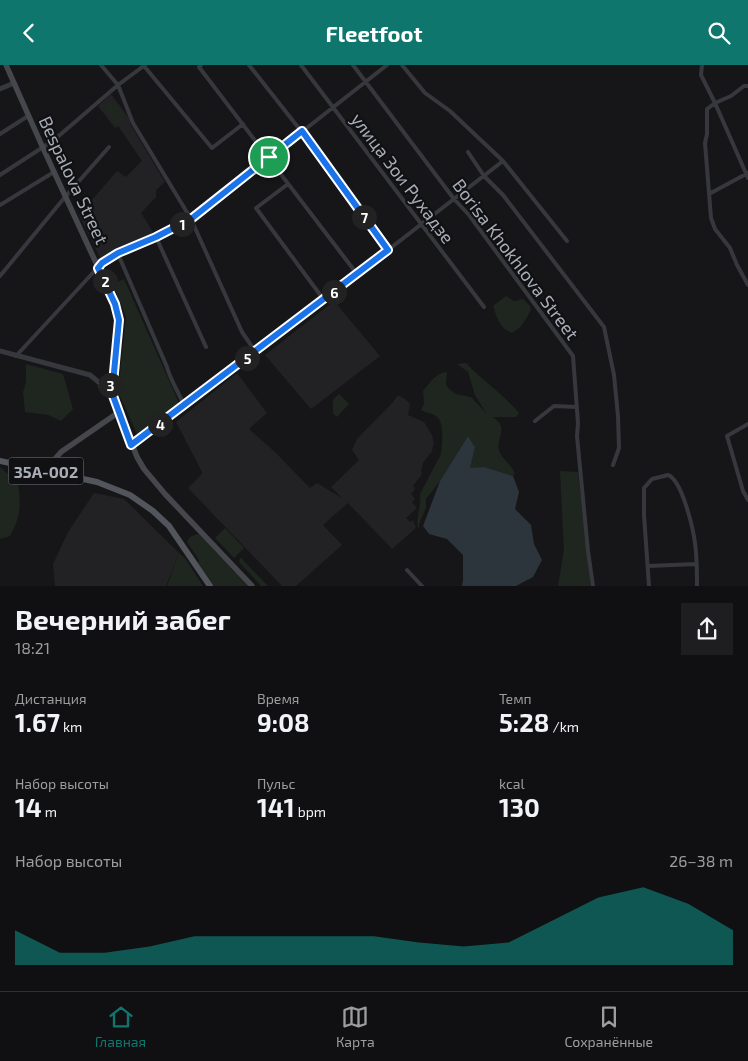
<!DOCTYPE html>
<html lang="ru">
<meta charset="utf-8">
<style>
body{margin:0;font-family:"Exo 2",sans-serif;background:#1e1e20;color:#f1f3f6;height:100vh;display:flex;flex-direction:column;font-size:19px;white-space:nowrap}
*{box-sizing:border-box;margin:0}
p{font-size:16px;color:#9c9d9f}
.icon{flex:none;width:28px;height:28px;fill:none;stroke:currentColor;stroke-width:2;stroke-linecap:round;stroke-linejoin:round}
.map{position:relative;height:521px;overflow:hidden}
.sheet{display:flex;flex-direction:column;background:#101012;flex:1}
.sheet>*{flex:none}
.pin{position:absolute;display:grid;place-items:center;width:42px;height:42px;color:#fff;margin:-21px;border:2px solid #fff;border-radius:50%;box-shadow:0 1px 5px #0007}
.km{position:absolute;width:25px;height:25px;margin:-12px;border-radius:50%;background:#222;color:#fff;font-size:14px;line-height:25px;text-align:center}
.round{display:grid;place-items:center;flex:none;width:52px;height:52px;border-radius:0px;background:#1e1e20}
.head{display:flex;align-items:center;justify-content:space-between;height:85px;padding:0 15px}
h1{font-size:28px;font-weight:700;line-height:38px}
.stats{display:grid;grid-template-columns:repeat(3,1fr);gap:8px;height:85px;padding:5px 15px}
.stats div{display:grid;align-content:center}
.stats b{font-size:25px;font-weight:700}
.stats small{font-size:14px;font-weight:400}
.stats p{font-size:14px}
.chart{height:140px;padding:10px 15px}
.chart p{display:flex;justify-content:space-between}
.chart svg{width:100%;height:90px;margin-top:5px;fill:#0f766e;opacity:.7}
header{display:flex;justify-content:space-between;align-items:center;height:65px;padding:0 15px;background:#0f766e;color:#fff;font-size:22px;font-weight:700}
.menu{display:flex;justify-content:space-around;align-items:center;height:70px;border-top:1px solid #303032;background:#101012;font-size:14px;color:#9c9d9f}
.menu a{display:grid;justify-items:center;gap:2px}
.menu .on{color:#0f766e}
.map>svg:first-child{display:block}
</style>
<header><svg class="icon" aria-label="back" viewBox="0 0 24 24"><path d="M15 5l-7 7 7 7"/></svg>Fleetfoot<svg class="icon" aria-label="search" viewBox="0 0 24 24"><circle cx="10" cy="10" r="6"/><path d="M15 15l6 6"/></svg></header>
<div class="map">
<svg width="748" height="521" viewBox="0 0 748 521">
<rect width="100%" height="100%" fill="#161618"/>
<path fill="#222225" d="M111,29L129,53L131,60L165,117L156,125V132L141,148L155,170L101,195L79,150L117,106L126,112L142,96L118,61L115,63L98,41Z
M334,236L380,291L311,344L265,290Z
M237,308L267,348L249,364L274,386L310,423L317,418L342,433L331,422L359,395L352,385L357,374L393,337L398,330L405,334L410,339L408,350L424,357L432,370L434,378L432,386L423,398L421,407L422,409L413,421L415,424L411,429L415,434L412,437L417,443L406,453L410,457L413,455L416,463L392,484L348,438L323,460L342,480L296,521H282L188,423L202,409V407L176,357Z
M94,428L124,434L179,488L166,521H55L53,499L68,467Z"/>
<path fill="#1e261f" d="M113,34L126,54L115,60L103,41Z
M124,214L179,338L137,369L118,327L126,252L113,219Z
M506,231L514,236L523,234L530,241L531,245C525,255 523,262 512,268C500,264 497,253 493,241Z
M466,298C483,316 503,329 519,348L516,352H492C512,363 493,374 500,388C504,396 512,400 515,409L513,411L484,402L469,404L475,382L468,371L440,416L426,434V443L419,459V465C414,455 422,441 420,429L441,389C442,379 445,357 436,351C432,348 426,348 421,345L424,339L423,326C429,318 437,307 447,307L446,319L448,323L456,329L471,332L486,348L475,330L468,307L457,299Z
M26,299L63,309L73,344L61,356L48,350L25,347L23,327L26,317Z
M339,329L349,339L337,352L333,348V335Z
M0,402L18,417C21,440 21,451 10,471L0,474Z
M560,406L578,407L591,521H558L564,484Z
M225,463L244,483L234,493L215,473Z
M197,469L200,470L248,521H214L198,498L199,495L187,477L190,472Z
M179,488L185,493L203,521H167Z
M240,493H241L268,521H261L239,497Z"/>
<path fill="#2c353c" d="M468,371L475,382L470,403L484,402L513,411L519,427L515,444L531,460L534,479L542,495L533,512L516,521H462L463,515V490L447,474L429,469L423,461L440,416Z"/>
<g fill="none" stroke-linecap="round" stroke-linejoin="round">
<path stroke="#37383d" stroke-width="4" d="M101,0L118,20L133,58L191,154L242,267L255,286
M201,0L199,2L357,209
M249,0L301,66L388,185
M301,0L484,242
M353,0L454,134L469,150L573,291L578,358L577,371L588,486L593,521
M402,0L425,28L450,46L503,96L567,176
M702,0L701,10L715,38L707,44V69L705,78L711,153L715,164L730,183L737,200L748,220
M144,1L212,83L243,59
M748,21H744L731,31L715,38L748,113
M0,69L28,51
M468,87L484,111L503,130L604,262L614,310L618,351L619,383L613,400
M0,110L54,75L118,20L145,0
M288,119L256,143L324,235
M709,129L748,108
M0,140L54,107
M156,172L206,282
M118,189L167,302C171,317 179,327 184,341
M0,211L65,132L109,82
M16,291L102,198L191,154L387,0
M535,356L554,341L577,342
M748,359L727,371L743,426L748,435
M131,380L357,209L503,96
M648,501L696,499
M407,505L422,521
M649,521L644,450V423L652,414L668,410C682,415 693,463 695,478C697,492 697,507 697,521"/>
<path stroke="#37383d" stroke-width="5" d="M0,24L14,18
M0,286L90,310L112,328"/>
<path stroke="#45474d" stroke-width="5.5" d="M6,0L43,83L115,239L119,255L112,328L137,392L144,404L165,429L252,521
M50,407L55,394L61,387L119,347"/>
<path stroke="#53555c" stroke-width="6" d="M0,396L97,417L130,430L153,446L169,461L210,521"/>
</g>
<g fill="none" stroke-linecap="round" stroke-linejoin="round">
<defs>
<path id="route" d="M302,66L388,185L131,380L112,328L103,320L109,321L113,318L119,255L115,239L98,203L102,198L118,188L156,172L191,154Z"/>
</defs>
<use href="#route" stroke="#fff" stroke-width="10"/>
<use href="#route" stroke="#1a73e8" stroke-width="6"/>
</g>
<g text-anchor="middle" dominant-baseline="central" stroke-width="4.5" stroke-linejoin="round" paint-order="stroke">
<rect fill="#111113" stroke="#7b7e86" stroke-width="1" x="8.5" y="392.5" width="75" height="27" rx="4"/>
<g font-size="16" font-weight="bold" fill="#a8adb8">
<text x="46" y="406">35А-002</text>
</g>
<g font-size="18" fill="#a8adb8" stroke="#111113">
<text transform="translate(403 113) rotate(53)">улица Зои Рухадзе</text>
<text transform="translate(74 115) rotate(65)">Bespalova Street</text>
<text transform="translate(516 194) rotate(53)">Borisa Khokhlova Street</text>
</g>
</g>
</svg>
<div class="pin" style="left:269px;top:92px;background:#1e9e55"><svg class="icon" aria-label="arrive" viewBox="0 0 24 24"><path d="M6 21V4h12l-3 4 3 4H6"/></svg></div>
<b class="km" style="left:182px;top:159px">1</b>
<b class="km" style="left:105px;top:216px">2</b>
<b class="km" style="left:110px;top:320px">3</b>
<b class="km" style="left:160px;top:359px">4</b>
<b class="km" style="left:247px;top:293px">5</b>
<b class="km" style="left:334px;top:227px">6</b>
<b class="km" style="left:364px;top:152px">7</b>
</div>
<section class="sheet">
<div class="head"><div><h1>Вечерний забег</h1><p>18:21</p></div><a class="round"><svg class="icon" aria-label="share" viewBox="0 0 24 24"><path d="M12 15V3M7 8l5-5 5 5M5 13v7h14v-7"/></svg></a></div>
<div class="stats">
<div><p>Дистанция</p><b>1.67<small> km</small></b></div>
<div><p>Время</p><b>9:08</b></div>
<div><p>Темп</p><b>5:28<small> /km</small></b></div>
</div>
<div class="stats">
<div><p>Набор высоты</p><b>14<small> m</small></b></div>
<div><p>Пульс</p><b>141<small> bpm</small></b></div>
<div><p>kcal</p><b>130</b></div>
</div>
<div class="chart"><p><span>Набор высоты</span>26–38 m</p>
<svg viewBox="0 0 160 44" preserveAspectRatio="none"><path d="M0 44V27L10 38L20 38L30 35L40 30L50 30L60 30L70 30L80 30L90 33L100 35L110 33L120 22L130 11L140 6L150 14L160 27V44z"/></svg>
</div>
</section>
<nav class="menu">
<a class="on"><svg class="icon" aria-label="home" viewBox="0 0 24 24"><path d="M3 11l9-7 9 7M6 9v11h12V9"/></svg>Главная</a>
<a><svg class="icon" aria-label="map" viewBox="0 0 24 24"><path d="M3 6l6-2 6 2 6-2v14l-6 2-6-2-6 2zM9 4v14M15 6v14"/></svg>Карта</a>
<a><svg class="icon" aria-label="saved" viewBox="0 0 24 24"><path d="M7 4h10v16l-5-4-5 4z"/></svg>Сохранённые</a>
</nav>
